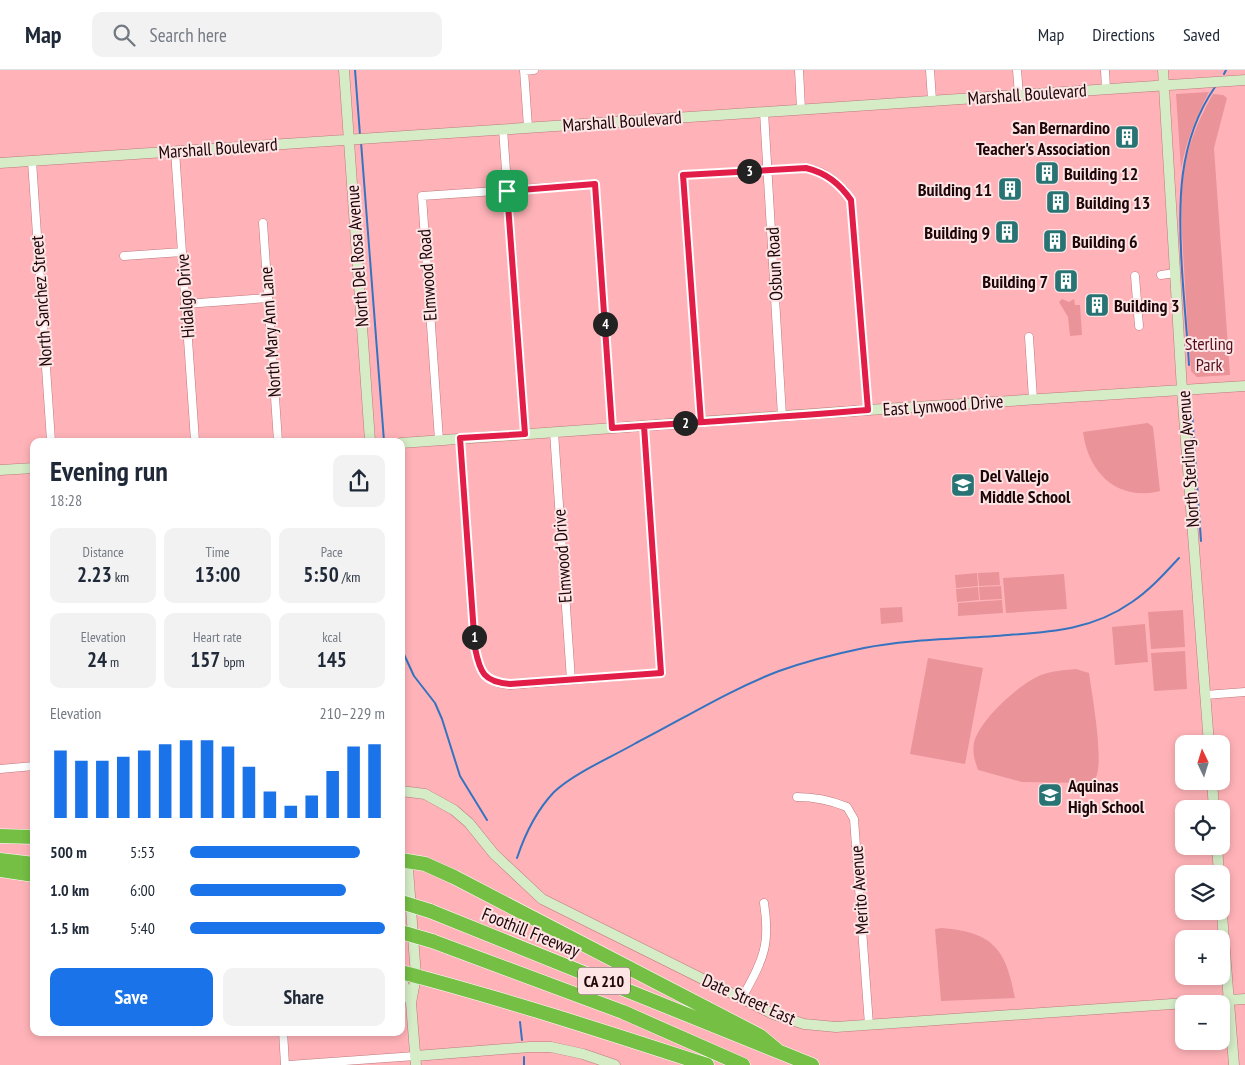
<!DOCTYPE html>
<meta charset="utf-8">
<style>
body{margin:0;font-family:"PT Sans Narrow",sans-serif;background:#f2f2f3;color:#1f2937;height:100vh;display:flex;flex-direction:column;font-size:19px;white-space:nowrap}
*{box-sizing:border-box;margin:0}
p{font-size:16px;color:#747a83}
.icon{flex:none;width:28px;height:28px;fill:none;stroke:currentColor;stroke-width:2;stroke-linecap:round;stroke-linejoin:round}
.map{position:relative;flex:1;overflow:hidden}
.sheet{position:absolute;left:30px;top:368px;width:375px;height:598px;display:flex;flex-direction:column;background:#fff;border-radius:10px;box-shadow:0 2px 8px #0003}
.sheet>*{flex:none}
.needle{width:32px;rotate:356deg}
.controls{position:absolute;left:1175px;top:665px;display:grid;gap:10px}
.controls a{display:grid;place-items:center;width:55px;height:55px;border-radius:10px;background:#fff;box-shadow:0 2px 8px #0003;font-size:25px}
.pin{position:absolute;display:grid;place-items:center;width:42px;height:42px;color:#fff;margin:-21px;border-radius:10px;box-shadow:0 2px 8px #0006}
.km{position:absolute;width:25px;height:25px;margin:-12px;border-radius:50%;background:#222;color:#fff;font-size:14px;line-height:25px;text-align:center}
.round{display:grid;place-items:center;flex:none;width:52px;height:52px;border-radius:10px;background:#f2f2f3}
.headline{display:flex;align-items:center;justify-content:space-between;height:85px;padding:0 20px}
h1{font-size:28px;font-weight:700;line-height:38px}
.figures{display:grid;grid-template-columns:repeat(3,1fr);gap:8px;height:85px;padding:5px 20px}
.figures div{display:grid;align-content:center;border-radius:10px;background:#f2f2f3;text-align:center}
.figures b{font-size:21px;font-weight:700}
.figures small{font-size:14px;font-weight:400}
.figures p{font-size:14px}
.chart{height:140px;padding:10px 20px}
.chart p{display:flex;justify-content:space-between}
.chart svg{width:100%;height:90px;margin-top:5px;stroke:#1a73e8;stroke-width:6}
.button{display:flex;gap:10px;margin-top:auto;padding:10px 20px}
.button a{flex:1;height:58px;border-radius:10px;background:#1a73e8;color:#fff;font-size:20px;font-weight:700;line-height:58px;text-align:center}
.button a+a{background:#f2f2f3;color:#1f2937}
ul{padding:0 20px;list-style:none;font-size:16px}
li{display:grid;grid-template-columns:80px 60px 1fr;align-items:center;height:38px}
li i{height:12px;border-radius:6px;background:#1a73e8}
header{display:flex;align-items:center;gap:30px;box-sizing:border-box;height:70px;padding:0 25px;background:#fff;border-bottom:1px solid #e0e1e3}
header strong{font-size:24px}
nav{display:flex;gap:28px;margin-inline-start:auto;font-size:18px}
.search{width:350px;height:45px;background:#f2f2f3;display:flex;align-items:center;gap:12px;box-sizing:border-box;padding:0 18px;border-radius:10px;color:#747a83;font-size:19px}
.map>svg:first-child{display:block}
</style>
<header>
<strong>Map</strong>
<div class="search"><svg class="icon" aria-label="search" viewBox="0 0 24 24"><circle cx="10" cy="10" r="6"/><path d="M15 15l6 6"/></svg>Search here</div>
<nav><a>Map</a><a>Directions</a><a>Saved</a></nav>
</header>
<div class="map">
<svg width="1245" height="995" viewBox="0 0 1245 995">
<rect width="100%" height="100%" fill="#ffb3b8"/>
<path fill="#ea9399" d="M1209,22C1196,47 1186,71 1181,99L1176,24Z
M1213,24L1223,25L1227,28L1214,78L1230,305L1197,307L1191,301C1188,266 1186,232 1184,198C1182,164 1179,129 1185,95C1190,69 1200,47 1213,24Z
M1062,229L1069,232L1074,229L1075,235H1080L1082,265L1070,266L1068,247L1059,232Z
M1148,353L1153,357L1160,421C1117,432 1088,402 1083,362Z
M999,502L1000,515L979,516L978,503Z
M977,503L978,516L956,518L955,505Z
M1064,504L1067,539L1006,543L1003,508Z
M1001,516L1002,529L980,530L979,517Z
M978,517L979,530L957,532L956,519Z
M1002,530L1003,543L958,546V533Z
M902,537L903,552L881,554L880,538Z
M1183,540L1185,577L1151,579L1148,542Z
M1145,554L1148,592L1115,595L1112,557Z
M1185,581L1187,619L1154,621L1151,583Z
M928,588L983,598L965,694L910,684Z
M1076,599L1089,603C1092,624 1104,691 1096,707C1096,708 1091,713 1091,713L1022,712L978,700C975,691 972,683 974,673C979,650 1019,614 1041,605C1052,601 1064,600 1076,599Z
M942,858C993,862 1006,879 1015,928L941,931L935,859Z"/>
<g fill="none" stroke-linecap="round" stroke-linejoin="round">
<path stroke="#3573c0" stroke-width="2" d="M355,0L360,65
M1224,4L1226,0
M361,72L384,371
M1189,295C1187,263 1184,232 1182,200C1178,135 1177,72 1215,17
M1192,342L1201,471
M401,578L414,606L435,633L442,649L460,706L487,750
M517,788C525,764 536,741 554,722C574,703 612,687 636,673C683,649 729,620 779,601C807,591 835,584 864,578C908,569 963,569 1008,565C1053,562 1094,559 1132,532C1150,520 1164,504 1179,488
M520,952L522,970
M524,987V995"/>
<defs>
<path id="street" d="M524,0L528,57
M799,0L801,39
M930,0L932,30
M1017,0L1019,25
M1105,0L1106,19
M524,1L534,0
M764,42L782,346
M503,59L525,364
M175,81L195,371
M32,91L51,371
M263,153L278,371
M124,186L182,182
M1161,205L1175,203
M1135,206L1139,256
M185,234L268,228
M1029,267L1033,329
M701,352L683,105L806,98L820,102L832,109L843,119L851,130L868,340
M554,362L571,610
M460,369L475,578C480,603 484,612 510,615L661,603L644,356
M439,370L422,126L595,114L612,358
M1205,625L1245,622
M0,699L34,696
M797,727C816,727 830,730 847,737L854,749L869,955
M742,928C762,891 771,877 764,833
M283,961L285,995
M289,995L415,986"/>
<path id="secondary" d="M344,0L370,371
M1163,0L1182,320L1209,674
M0,93L1245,10
M401,373L868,340L1245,316
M0,400L34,398
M1212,711L1214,739
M401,721L425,724L454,740L469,753L494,784L542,829L773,944L804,954L836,957L1245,929
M1217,776L1219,804
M401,791L408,799L416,906L411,933L416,995
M1221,832L1234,995
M401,908L411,933
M415,986L530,977H551L583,984L615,995"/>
<path id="highway" d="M0,766L34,767
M0,790L34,794
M401,790L425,794L454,807L760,966L778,981
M0,800L34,805
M430,841L812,995
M432,871L623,942L743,995
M401,902C504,929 606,962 707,995"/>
</defs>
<use href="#street" stroke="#be787c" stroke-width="9"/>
<use href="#secondary" stroke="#be787c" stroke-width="11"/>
<use href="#highway" stroke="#fff" stroke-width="15"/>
<use href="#street" stroke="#fff" stroke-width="8"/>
<use href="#secondary" stroke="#d5ecc7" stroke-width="10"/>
<use href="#highway" stroke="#74bf44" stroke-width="14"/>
<defs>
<path id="highway-bridge" d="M401,832L430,841
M401,862L432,871"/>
</defs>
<use href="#highway-bridge" stroke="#fff" stroke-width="15" stroke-linecap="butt"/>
<use href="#highway-bridge" stroke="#74bf44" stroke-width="14"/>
</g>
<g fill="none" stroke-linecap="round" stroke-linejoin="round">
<defs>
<path id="route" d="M507,121L525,364L460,368L475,578C480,603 484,612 510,614L661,603L644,356C719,351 794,346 868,340L851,130C839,113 826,103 806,98L683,105L701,352L612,358L595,114L507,121"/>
</defs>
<use href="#route" stroke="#fff" stroke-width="10"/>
<use href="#route" stroke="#e11d48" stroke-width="6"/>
</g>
<defs>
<symbol id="building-square" viewBox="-11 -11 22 22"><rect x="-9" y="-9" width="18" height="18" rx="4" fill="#287373" stroke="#fde5e5"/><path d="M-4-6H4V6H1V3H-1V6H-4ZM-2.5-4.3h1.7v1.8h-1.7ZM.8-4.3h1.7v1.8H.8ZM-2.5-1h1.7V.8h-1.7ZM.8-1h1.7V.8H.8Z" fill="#fff"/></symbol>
<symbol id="school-square" viewBox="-11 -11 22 22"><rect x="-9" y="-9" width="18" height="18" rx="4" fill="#287373" stroke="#fde5e5"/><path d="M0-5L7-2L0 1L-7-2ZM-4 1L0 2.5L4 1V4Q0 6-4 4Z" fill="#fff"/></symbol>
</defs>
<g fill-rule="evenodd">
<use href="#building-square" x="1113" y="53" width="28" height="28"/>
<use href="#building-square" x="1033" y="89" width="28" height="28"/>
<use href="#building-square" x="996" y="105" width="28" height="28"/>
<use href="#building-square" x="1044" y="118" width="28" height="28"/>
<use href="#building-square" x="993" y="148" width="28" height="28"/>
<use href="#building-square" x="1041" y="157" width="28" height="28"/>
<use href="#building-square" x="1052" y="197" width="28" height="28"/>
<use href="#building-square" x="1083" y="221" width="28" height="28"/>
<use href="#school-square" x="949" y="401" width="28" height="28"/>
<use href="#school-square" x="1036" y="711" width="28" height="28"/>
</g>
<g text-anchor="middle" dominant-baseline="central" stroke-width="4" stroke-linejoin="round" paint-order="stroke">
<rect fill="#fde5e5" stroke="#61484a" stroke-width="1" x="578" y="897.5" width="52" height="27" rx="4"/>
<g font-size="16" font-weight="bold" fill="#1e0508">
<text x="604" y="911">CA 210</text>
</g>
<g font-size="18" fill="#1e0508" stroke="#fde5e5">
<text transform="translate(1027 24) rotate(-4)">Marshall Boulevard</text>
<text transform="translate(622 51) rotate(-4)">Marshall Boulevard</text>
<text transform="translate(218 78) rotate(-4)">Marshall Boulevard</text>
<text transform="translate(357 186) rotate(-94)">North Del Rosa Avenue</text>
<text transform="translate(774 194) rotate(-93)">Osbun Road</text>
<text transform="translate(427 205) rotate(-94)">Elmwood Road</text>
<text transform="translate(185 226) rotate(-94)">Hidalgo Drive</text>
<text transform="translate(41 231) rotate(-94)">North Sanchez Street</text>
<text transform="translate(270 262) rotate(-94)">North Mary Ann Lane</text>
<text transform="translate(943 335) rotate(-4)">East Lynwood Drive</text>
<text transform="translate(1188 389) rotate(-94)">North Sterling Avenue</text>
<text transform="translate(562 486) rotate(-94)">Elmwood Drive</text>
<text transform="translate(859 820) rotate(-94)">Merito Avenue</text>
<text transform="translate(531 862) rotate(22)">Foothill Freeway</text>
<text transform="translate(749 929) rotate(24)">Date Street East</text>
</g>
<g font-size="18" font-weight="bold" fill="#1e0508" stroke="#fde5e5" text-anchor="start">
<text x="1110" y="57" text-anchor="end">San Bernardino<tspan x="1110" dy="21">Teacher's Association</tspan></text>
<text x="1064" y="103">Building 12</text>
<text x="992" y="119" text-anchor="end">Building 11</text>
<text x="1076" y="132">Building 13</text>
<text x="990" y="162" text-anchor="end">Building 9</text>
<text x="1072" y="171">Building 6</text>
<text x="1048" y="211" text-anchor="end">Building 7</text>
<text x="1114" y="235">Building 3</text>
<text x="980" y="405">Del Vallejo<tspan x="980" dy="21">Middle School</tspan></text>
<text x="1068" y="715">Aquinas<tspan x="1068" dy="21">High School</tspan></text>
</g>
<g font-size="18" fill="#550f1c" stroke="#fde5e5">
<text x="1209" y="273">Sterling<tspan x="1209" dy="21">Park</tspan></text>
</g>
</g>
</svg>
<div class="controls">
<a><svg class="needle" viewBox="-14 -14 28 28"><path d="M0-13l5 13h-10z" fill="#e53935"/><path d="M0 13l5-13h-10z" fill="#747a83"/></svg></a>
<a><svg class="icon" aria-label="locate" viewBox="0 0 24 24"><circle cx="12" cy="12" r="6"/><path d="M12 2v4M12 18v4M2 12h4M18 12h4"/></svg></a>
<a><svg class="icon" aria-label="layers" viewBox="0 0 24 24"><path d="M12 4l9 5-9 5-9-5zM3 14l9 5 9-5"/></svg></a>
<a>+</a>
<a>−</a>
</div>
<div class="pin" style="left:507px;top:121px;background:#1e9e55"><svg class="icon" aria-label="arrive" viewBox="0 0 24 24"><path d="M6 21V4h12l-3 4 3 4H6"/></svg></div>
<b class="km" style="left:474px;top:567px">1</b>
<b class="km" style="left:685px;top:353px">2</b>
<b class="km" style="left:749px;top:101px">3</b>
<b class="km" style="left:605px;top:254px">4</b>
<section class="sheet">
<div class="headline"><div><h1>Evening run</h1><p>18:28</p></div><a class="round"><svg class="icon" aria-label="share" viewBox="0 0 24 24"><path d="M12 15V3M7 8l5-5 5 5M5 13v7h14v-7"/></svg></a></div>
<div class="figures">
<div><p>Distance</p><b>2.23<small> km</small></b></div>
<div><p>Time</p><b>13:00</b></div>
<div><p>Pace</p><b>5:50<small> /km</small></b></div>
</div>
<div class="figures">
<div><p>Elevation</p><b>24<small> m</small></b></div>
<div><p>Heart rate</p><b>157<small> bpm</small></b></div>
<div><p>kcal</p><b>145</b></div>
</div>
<div class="chart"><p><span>Elevation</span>210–229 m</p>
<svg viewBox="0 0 160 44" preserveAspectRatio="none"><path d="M5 44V11M15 44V16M25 44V16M35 44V14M45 44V11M55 44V8M65 44V6M75 44V6M85 44V9M95 44V19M105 44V31M115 44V38M125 44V33M135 44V21M145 44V9M155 44V8"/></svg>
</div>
<ul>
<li><b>500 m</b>5:53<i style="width:87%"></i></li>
<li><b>1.0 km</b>6:00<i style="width:80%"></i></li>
<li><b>1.5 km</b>5:40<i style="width:100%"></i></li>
</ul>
<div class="button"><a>Save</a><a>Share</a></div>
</section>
</div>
